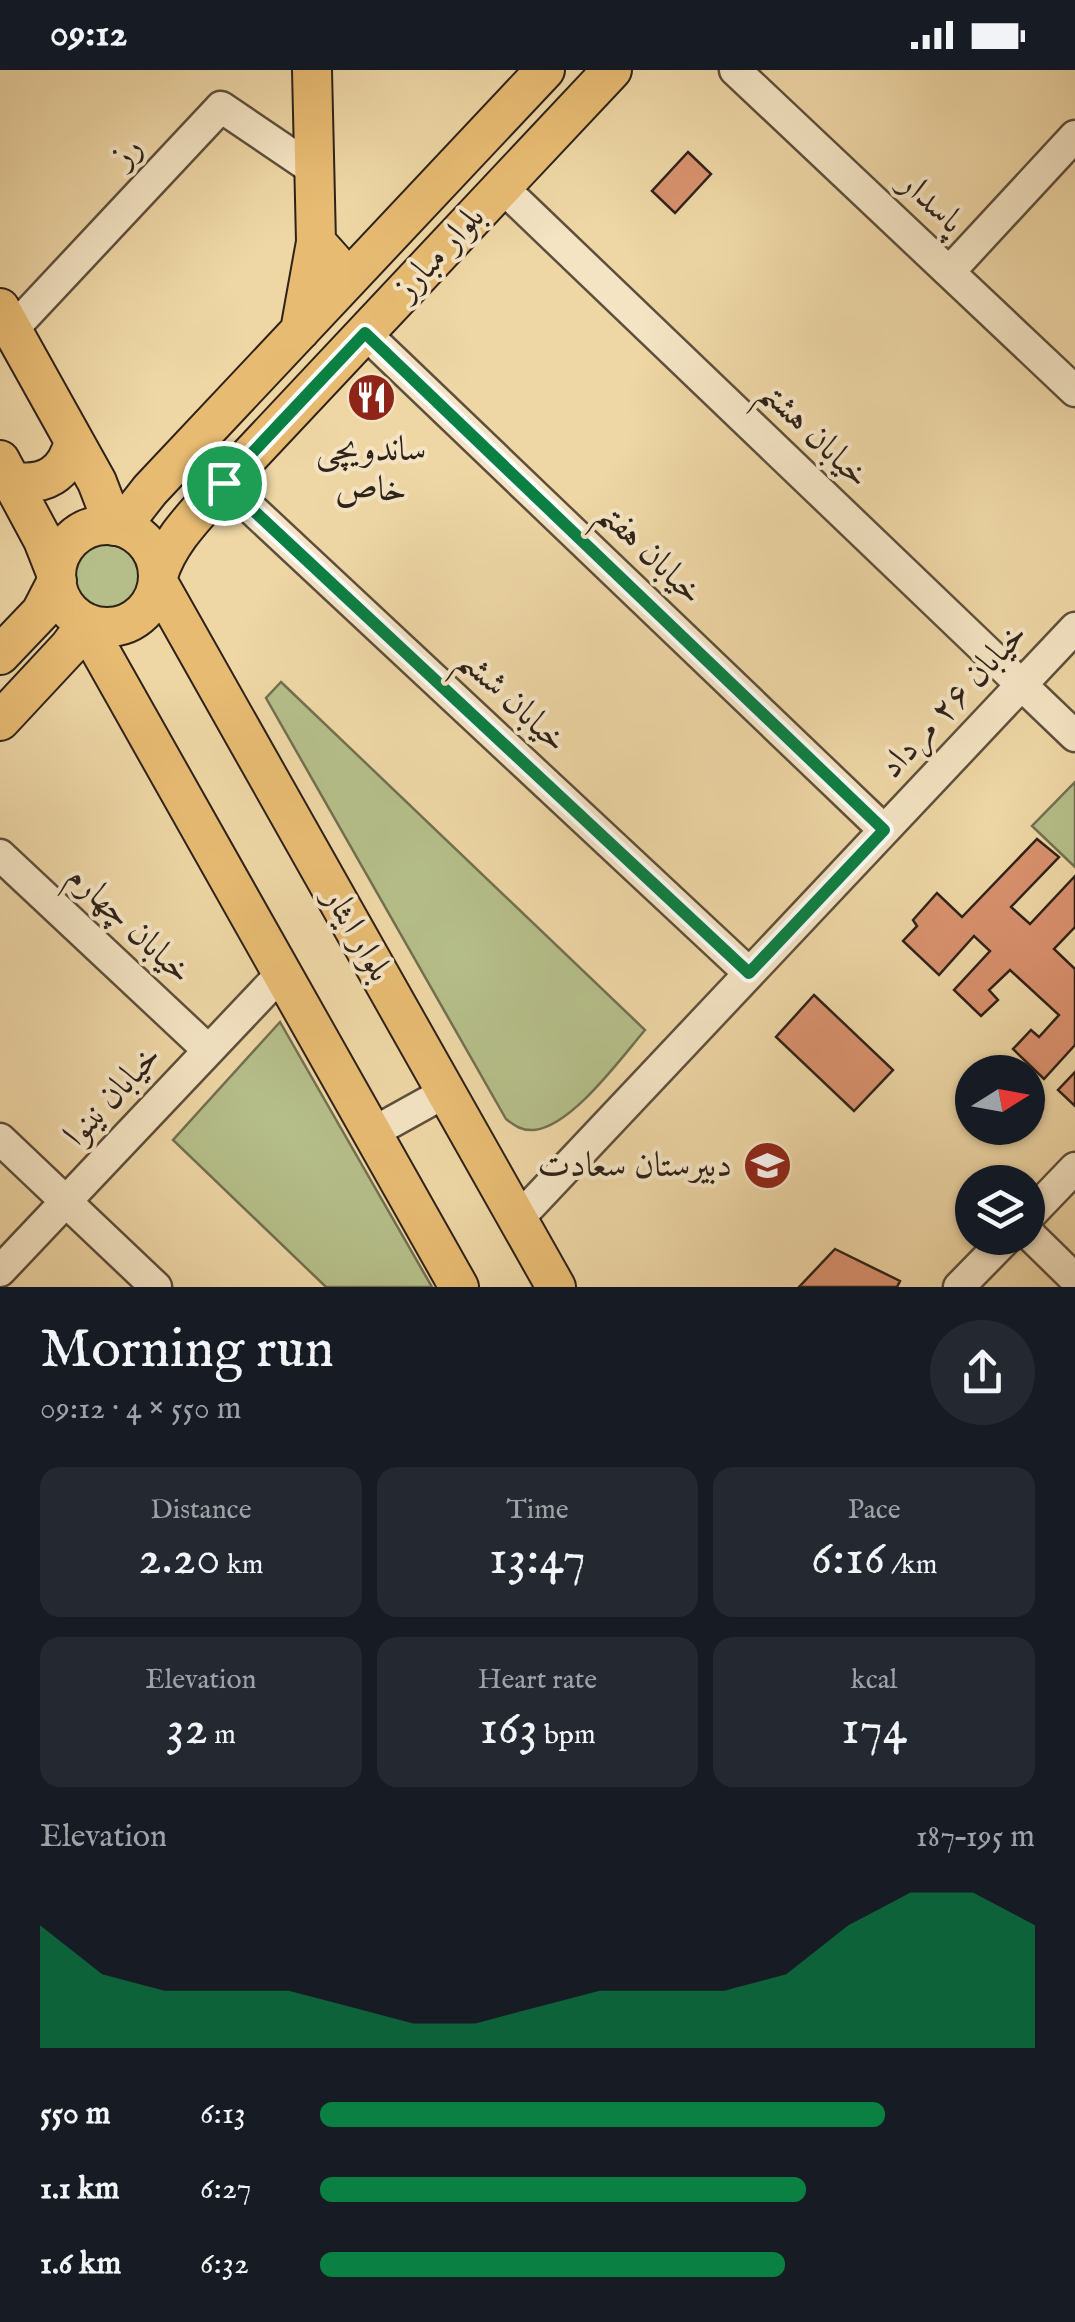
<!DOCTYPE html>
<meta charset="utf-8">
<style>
body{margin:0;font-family:"IM FELL English",Amiri,serif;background:#242831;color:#f1f3f6;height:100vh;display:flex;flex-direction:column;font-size:38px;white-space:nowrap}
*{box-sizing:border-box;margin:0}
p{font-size:32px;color:#9ea1a6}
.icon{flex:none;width:55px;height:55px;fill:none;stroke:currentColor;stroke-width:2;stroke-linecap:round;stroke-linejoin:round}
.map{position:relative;height:1217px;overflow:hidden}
.side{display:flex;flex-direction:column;background:#171b24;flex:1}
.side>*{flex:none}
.needle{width:65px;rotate:79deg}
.controls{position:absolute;left:955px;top:985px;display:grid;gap:20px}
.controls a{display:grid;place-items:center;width:90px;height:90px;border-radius:50%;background:#171b24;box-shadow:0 2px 8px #0004;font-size:50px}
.pin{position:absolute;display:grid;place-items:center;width:85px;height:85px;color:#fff;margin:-42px;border:5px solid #fff;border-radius:50%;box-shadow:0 2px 10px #0007}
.round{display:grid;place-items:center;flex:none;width:105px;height:105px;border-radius:52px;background:#242831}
.summary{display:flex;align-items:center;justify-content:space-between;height:170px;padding:0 40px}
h1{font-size:55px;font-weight:600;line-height:75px}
.stats{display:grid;grid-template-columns:repeat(3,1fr);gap:15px;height:170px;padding:10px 40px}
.stats div{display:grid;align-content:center;border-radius:20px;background:#242831;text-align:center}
.stats b{font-size:50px;font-weight:600}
.stats small{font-size:28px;font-weight:400}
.stats p{font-size:28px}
.chart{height:280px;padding:20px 40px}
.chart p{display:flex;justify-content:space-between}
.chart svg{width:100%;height:180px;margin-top:10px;fill:#0b8043;opacity:.7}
ul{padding:0 40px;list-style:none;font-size:32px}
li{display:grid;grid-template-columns:160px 120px 1fr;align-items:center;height:75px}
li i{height:25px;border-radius:12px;background:#0b8043}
.status{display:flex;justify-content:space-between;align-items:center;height:70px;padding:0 50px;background:#171b24;direction:ltr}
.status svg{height:28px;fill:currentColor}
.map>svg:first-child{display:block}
</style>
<div class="status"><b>09:12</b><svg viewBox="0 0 49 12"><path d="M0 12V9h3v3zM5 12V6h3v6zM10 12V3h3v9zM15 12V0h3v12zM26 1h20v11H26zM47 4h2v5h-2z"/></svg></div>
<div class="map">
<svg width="1075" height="1217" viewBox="0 0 1075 1217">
<rect width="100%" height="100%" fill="#eed6a5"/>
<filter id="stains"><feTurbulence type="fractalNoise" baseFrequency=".002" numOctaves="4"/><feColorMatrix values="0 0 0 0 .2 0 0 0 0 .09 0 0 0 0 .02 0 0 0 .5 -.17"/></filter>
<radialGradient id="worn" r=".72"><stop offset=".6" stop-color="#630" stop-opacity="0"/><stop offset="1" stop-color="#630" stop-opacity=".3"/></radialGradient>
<path fill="#b5be89" stroke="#727051" stroke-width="2.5" d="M69 507a39 39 0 1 1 78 0a39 39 0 1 1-78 0Z
M281,612L645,960C621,988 572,1056 534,1060C522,1061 515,1056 506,1049L266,628Z
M1075,712V797L1032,756Z
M280,952L432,1217H326L173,1070Z"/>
<path fill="#d9916e" stroke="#2e2219" stroke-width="2.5" d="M688,82L711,104L675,143L652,121Z
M1037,769L1059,787L1011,837L1030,854L1075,806V857L1054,879L1075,899V975L1044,1009L1013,979L1031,960L1039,967L1059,945L1010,900L989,920L998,930L981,946L954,920L990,881L974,866L939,905L903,871L917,856L913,850L937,823L962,847Z
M814,925L893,1000L854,1041L776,967Z
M1075,1002V1036L1058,1020Z
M835,1179L900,1211L897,1217H799Z"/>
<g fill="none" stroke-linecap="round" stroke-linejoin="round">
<defs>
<path id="minor" d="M735,0L1075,321
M502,117L1075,666
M949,202L1075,66
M12,260L221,37L314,100
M365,263L884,760
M224,413L749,903
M0,785L207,979
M372,1063L446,1022
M0,1069L156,1217
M1028,1147L1075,1098
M518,1149L1075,558
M1028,1163L1075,1209
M0,1201L282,903
M959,1217L1007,1168"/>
<path id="major" d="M312,0L316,172
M0,238L97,412L114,456
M300,261L316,172L333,191
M0,390L43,470L56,503
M11,411C45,417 66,404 74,371
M56 506a51 51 0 1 1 102 0a51 51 0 1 1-102 0Z
M121,457L150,420L545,0
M158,506C169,469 199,442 224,413L612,0
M158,512L556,1217
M90,554L98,577L459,1217
M0,585L41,542L57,511
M0,651L69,577L87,553"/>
</defs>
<use href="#minor" stroke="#5e4f3c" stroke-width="35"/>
<use href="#major" stroke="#2e2219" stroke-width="42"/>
<use href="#minor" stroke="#f4e4c4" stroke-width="30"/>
<use href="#major" stroke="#e7bb72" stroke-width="38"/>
</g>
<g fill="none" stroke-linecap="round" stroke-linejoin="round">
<defs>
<path id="route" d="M365,263L884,760L749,903L224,413Z"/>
</defs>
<use href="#route" stroke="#fff" stroke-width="20"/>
<use href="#route" stroke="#0b8043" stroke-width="12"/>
</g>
<defs>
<symbol id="restaurant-disc" viewBox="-11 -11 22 22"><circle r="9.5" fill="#8f2418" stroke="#f4e4c4"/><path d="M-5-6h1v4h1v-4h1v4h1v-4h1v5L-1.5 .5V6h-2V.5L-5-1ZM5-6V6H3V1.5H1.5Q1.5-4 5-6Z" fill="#fff"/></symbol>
<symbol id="school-disc" viewBox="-11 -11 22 22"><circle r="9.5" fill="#8f2418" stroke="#f4e4c4"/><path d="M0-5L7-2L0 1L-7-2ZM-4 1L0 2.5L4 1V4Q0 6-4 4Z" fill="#fff"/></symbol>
</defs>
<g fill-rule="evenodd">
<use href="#restaurant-disc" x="344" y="300" width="55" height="55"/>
<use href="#school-disc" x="740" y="1068" width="55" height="55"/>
</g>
<g text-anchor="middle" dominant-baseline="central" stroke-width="8" stroke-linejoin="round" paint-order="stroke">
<g font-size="35" fill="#2e2219" stroke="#f4e4c4">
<text transform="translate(127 82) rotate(-47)">رز</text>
<text transform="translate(931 133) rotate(43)">پاسدار</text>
<text transform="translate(440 183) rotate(-47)">بلوار مبارز</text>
<text transform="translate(814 365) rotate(44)">خیابان هشتم</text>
<text transform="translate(650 484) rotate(44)">خیابان هفتم</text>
<text transform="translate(512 631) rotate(43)">خیابان ششم</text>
<text transform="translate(954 631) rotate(-47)">خیابان ۲۶ مرداد</text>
<text transform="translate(129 855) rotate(43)">خیابان چهارم</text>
<text transform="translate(357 865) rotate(60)">بلوار ایثار</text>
<text transform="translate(113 1026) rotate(-47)">خیابان نینوا</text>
</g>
<g font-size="35" fill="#2e2219" stroke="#f4e4c4">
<text x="371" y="380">ساندویچی<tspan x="371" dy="40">خاص</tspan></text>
<text x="732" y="1096" text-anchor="end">دبیرستان سعادت</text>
</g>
</g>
<rect width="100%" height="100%" filter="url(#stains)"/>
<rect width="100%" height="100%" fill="url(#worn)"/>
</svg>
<div class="controls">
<a><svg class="needle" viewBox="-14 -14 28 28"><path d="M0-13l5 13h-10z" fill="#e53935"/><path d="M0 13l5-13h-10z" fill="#9ea1a6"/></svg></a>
<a><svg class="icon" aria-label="layers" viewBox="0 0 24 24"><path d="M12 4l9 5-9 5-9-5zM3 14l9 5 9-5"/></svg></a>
</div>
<div class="pin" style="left:224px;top:413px;background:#1e9e55"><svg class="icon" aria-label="arrive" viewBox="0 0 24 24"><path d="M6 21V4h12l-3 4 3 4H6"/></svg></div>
</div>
<section class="side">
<div class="summary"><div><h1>Morning run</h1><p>09:12 · 4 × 550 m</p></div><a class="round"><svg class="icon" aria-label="share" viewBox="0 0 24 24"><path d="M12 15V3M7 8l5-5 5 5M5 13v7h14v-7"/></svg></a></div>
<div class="stats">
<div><p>Distance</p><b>2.20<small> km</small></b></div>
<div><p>Time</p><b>13:47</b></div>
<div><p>Pace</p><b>6:16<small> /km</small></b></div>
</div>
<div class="stats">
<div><p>Elevation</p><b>32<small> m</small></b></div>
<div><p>Heart rate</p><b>163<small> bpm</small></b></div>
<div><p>kcal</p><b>174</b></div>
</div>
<div class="chart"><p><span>Elevation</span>187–195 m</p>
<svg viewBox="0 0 160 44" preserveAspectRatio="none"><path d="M0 44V14L10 26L20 30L30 30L40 30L50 34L60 38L70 38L80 34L90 30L100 30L110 30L120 26L130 14L140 6L150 6L160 14V44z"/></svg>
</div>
<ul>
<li><b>550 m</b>6:13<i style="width:79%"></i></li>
<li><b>1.1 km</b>6:27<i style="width:68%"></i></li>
<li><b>1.6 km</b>6:32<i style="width:65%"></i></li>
</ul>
</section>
